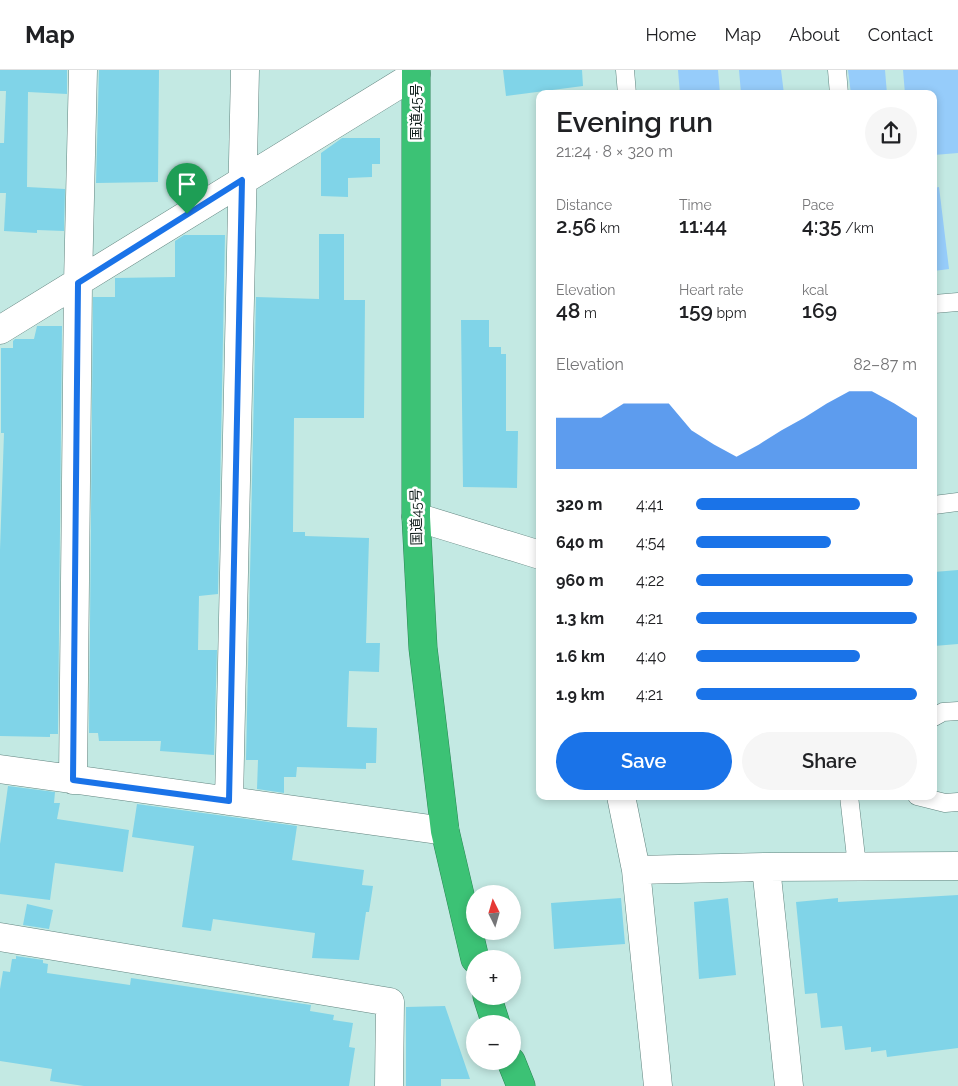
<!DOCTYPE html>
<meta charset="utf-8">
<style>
body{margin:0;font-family:Raleway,"Noto Sans JP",sans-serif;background:#f6f6f6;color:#202124;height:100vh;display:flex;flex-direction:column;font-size:19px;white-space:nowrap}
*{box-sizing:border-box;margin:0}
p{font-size:16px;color:#757577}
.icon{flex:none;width:28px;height:28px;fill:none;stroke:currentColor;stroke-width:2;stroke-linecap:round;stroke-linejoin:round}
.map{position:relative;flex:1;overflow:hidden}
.drawer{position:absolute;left:536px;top:20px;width:401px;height:710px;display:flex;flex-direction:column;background:#fff;border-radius:10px;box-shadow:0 2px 8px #0003}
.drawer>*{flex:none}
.needle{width:32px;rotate:355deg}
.tools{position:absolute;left:466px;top:815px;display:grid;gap:10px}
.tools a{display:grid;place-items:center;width:55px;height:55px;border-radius:50%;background:#fff;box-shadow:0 2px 8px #0003;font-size:25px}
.pin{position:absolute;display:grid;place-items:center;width:42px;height:42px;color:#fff;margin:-51px -21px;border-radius:50% 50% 50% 0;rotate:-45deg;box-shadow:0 0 5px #0007}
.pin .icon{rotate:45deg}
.round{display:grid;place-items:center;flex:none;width:52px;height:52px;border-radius:26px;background:#f6f6f6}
.summary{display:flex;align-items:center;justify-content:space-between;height:85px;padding:0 20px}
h1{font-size:28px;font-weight:600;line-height:38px}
.figures{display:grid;grid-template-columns:repeat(3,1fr);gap:8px;height:85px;padding:5px 20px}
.figures div{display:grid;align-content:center}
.figures b{font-size:21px;font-weight:600}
.figures small{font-size:14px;font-weight:400}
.figures p{font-size:14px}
.chart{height:140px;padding:10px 20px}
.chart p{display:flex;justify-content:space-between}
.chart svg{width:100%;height:90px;margin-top:5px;fill:#1a73e8;opacity:.7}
.primary-button{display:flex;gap:10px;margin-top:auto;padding:10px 20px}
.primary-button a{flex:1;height:58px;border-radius:30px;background:#1a73e8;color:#fff;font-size:20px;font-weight:600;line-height:58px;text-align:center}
.primary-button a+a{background:#f6f6f6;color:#202124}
ul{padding:0 20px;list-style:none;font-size:16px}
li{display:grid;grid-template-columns:80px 60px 1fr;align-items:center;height:38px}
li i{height:12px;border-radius:6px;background:#1a73e8}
header{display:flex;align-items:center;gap:30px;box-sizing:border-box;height:70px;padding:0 25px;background:#fff;border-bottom:1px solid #e0e0e0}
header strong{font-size:24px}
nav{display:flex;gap:28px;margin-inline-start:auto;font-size:18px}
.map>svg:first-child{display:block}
</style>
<header>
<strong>Map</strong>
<nav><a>Home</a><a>Map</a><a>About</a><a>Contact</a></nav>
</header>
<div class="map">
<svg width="958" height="1016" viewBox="0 0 958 1016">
<rect width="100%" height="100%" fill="#c3e9e3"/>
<path fill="#96ccfa" d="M678,0H718L720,24H680Z
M739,0H781L784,24H738L741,23Z
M848,0H885L887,24H851Z
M903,0H958V83L934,85V24H905Z
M939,117L949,199L934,201V118Z"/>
<path fill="#80d4e8" d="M0,0H67V24L28,22L27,117L65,119L64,161L37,160V163L4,161L6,123H0V73H4L6,21H0Z
M99,0H159L158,112L96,113Z
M503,0H582L583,16L506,26Z
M342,68H380V94H372V107L348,108V127L321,126V83Z
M319,164H344V230H365L364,348H294L293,462H305V466L369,468L366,573H380L379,602L349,601L347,657L377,658L376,693H366V699L297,697L296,707H284V723L257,719L258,690H246L256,227L319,229Z
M184,165H225L218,524L199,526L198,580H217L214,685L160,681L161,671H99L98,663H89L93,227H115V208L175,207V171Z
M461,250H489V277H501V284H506V361H518L517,418L463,417Z
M37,256H62L58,664H50V667L0,666V480L4,363H1V278H13V271L15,269H34Z
M958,500V574L934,576V502Z
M8,716L55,722L54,733H60L57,749L129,760L123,802L55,793L50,830L0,824V774Z
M137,734L297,756L292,790L364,800L362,815L373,816L369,842H366L359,890L312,888L315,863L213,849L211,861L182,857L194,776L132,767Z
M958,825V978L887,987L886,980L871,982V977L845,980L842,956L821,958L817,923L805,924L796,832L838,828V832Z
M621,828L625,874L554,879L551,833Z
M728,828L736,905L699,909L694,832Z
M27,834L53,840L49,859L23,855Z
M16,886L43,890V893L48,894L47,903L130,915L131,908L311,935L310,941L334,945L333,950L353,953L349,977L355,978L349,1016H84L50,1011L52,999L0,991V919L3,901L10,902L12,889H16Z
M445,936L470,1009H441V1016H406V937Z"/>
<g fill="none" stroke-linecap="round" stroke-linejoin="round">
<defs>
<path id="lane" d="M625,0L627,24
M837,0L839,24
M934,234L958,232
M934,435L958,432
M934,647L943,642L958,641
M849,726L857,796
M917,726L945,733L958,732"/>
<path id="street" d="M0,260L416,4
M416,447L540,485
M0,699L445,761
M73,710L78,213L83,0
M621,726L636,800L658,1016
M229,731L245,0
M766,797L789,1016
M636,800L766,797L958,796
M0,867L390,932L389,1016"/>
<path id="highway" d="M416,0V447L423,578L445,761L475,889
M487,926L496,954
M511,991L521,1016"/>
</defs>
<use href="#lane" stroke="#61847f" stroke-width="19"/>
<use href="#street" stroke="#61847f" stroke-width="29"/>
<use href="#highway" stroke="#2a8654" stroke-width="29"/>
<use href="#lane" stroke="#fff" stroke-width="18"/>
<use href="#street" stroke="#fff" stroke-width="28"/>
<use href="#highway" stroke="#3cc275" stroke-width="28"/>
</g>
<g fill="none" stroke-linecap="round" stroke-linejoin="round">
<defs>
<path id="route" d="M242,110L229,731L73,710L78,213Z"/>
</defs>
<use href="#route" stroke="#fff" stroke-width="10"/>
<use href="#route" stroke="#1a73e8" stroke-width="6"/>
</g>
<g text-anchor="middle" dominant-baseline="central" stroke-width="5" stroke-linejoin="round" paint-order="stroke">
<g font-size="14" fill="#0a1816" stroke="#fff">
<text transform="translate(416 42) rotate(-90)">国道45号</text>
<text transform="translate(416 447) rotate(-91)">国道45号</text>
</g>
</g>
</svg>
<div class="tools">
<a><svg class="needle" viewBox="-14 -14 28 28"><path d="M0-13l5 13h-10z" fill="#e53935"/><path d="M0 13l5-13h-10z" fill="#757577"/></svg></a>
<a>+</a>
<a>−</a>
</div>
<div class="pin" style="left:187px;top:144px;background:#1e9e55"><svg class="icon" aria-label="arrive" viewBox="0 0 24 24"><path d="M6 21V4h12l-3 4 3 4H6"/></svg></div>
<section class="drawer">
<div class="summary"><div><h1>Evening run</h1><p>21:24 · 8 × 320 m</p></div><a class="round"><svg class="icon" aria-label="share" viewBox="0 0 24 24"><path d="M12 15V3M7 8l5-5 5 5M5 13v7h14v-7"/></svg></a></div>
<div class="figures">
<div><p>Distance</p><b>2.56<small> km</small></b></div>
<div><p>Time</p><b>11:44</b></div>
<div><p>Pace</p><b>4:35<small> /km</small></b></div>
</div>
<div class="figures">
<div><p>Elevation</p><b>48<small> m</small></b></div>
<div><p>Heart rate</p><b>159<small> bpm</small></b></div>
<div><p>kcal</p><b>169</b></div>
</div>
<div class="chart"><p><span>Elevation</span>82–87 m</p>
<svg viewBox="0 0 160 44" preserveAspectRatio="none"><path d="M0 44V19L10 19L20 19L30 12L40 12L50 12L60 25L70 32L80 38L90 32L100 25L110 19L120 12L130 6L140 6L150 12L160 19V44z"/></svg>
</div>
<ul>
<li><b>320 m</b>4:41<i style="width:74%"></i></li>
<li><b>640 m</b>4:54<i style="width:61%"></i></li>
<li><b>960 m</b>4:22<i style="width:98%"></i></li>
<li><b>1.3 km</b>4:21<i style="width:100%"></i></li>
<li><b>1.6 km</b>4:40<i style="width:74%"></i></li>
<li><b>1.9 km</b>4:21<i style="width:100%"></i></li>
</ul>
<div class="primary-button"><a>Save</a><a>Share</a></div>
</section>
</div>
